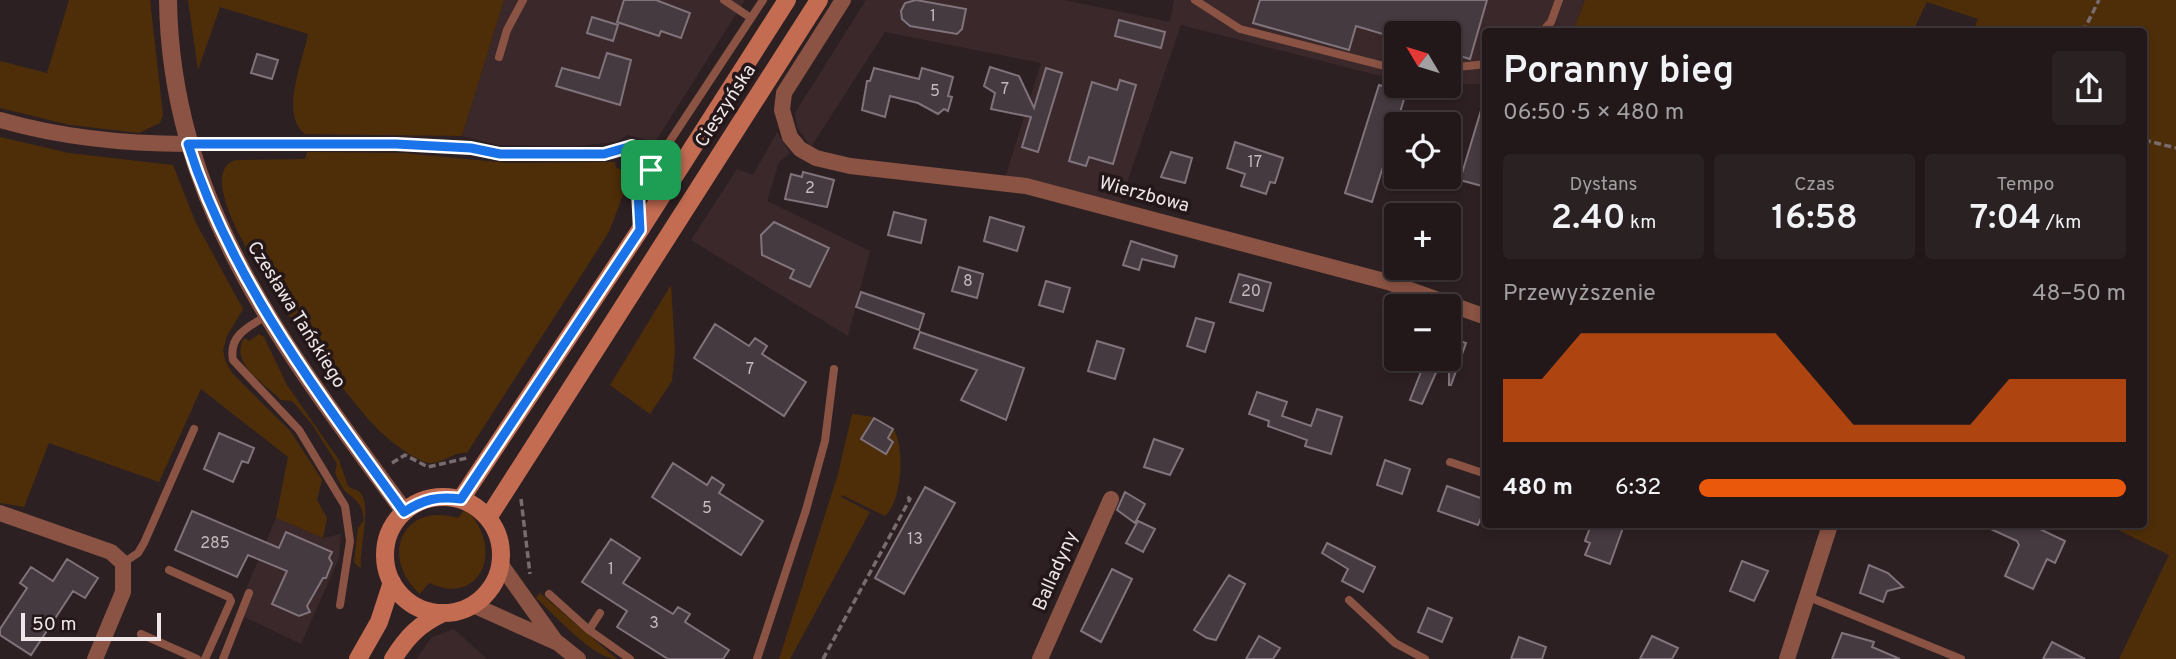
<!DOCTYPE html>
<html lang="pl">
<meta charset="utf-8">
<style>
body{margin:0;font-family:Overpass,sans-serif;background:#2a2123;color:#f1f3f6;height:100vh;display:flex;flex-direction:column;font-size:26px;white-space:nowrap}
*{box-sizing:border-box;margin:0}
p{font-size:23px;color:#a2a0a2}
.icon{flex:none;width:38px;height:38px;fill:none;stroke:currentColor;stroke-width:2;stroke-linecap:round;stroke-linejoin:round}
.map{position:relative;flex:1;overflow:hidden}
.sheet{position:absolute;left:1482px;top:28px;width:665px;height:500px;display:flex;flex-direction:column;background:#22181a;border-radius:7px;box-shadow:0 4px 10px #0003,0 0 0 2px #3f3739}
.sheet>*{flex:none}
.needle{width:46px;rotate:308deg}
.fabs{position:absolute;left:1384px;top:21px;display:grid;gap:14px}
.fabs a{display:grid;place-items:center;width:77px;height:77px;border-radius:7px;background:#22181a;box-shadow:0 4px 10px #0003,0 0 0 2px #3f3739;font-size:35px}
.scale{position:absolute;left:21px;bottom:18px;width:140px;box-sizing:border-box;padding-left:7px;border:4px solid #eee6e7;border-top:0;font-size:19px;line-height:24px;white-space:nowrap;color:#eee6e7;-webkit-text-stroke:5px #231719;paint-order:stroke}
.pin{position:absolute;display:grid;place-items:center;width:60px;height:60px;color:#fff;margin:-30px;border-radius:14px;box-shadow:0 4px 10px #0006}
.round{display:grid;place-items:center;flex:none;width:74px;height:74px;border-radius:7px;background:#2a2123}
.summary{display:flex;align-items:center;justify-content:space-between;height:119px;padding:0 21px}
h1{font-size:38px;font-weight:600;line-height:52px}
.metrics{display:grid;grid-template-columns:repeat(3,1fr);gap:10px;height:119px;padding:7px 21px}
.metrics div{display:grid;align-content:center;border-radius:7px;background:#2a2123;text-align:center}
.metrics b{font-size:35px;font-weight:600}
.metrics small{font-size:19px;font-weight:400}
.metrics p{font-size:19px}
.chart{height:196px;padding:14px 21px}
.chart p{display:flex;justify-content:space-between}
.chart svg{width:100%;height:126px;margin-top:7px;fill:#ea580c;opacity:.7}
ul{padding:0 21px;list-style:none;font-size:23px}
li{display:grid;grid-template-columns:112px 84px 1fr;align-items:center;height:52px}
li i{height:18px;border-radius:9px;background:#ea580c}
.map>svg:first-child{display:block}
</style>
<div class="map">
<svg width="2176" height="659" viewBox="0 0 2176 659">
<rect width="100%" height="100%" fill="#2d2022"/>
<path fill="#3b282a" d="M504,0H745L655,142L628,135L616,142L575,146L499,145L462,136Z
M866,0H1064L1170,22L1174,0H1585L1573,31L1486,32V84H1449V33H1396V80L1181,25L1120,203L1005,178L1041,63L885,32L811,147L797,127L795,113Z
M777,132L790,153L779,162L767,201L870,251L848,336L691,240L737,169L753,175Z
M276,518L323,538L341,534L339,558L301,644L236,613Z
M454,629L487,659H416L432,637Z"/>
<path fill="#4e2e08" d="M69,0H150L163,115L160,123L139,133L70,125L0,108V61L47,73Z
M188,0H504L462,136L305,134C279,114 303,62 308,34L220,7L198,70Z
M1585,0H2176V659H2119L2169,555L2108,525H2144V32L1973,31L1978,19L1927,2L1913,31H1573Z
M0,137L69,153L173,165L195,221L243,309L227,336L223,350L225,360L232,373L291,432L322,480L317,500L327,518L323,538L276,518L288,457L201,389L159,482L49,443L24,507L0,503Z
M307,152L403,153L508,163L615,162L616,168L628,171L629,179L609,232L467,453C451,451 440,469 422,461C404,453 384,436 371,422C346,394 172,178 236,160L305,159Z
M671,285L675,350L672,381L650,414L610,385Z
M259,334L264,337L287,385L339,460L348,486C351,489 355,489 358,491C374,500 358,552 361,569L354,562L358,528L364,520C362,505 358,501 347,493C342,489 338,479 335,473L337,464L311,423L292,401L281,400C265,384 229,363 244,338L249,341Z
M852,414L873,417L860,439L886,454L895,441L889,438L894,430C905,449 902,501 885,516L842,495L841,497L870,512L790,659H779L838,474Z
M465,509C505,545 483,608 429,583L420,594C379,558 402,501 458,518Z
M540,593L617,659C593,659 554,614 536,598Z"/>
<path fill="#453a40" stroke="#80737b" stroke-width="2" d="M624,0H656L690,13L681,38L661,31L659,36L617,22Z
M916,0L966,9L962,29L957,34L910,26L902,19L901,11L905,3Z
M1260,0H1487L1470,59L1449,53V33H1396V38L1356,26L1349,50L1253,23Z
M592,17L618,25L613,41L587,33Z
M1119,20L1165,32L1161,48L1115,36Z
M607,53L631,60L620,105L556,86L562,68L599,78Z
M257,54L278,60L272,79L251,73Z
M990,67L1019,76L1034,108L1046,68L1062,73L1038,152L1022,147L1031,117L991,109L995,93L984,86Z
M874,68L919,79L922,68L953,77L948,96L952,97L948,111L944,109L938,114L918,103L890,96L885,117L862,110L867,81H870Z
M1120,80L1136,85L1113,164L1089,157L1086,166L1069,161L1092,82L1117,90Z
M1379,85L1406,93L1372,202L1345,193Z
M1482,107H1486V174L1482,186L1460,180Z
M1235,142L1283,158L1275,183L1270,182L1266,194L1241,186L1245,174L1227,168Z
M1171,152L1192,158L1185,183L1161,177Z
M803,172L834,180L827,207L785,199L791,174L802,177Z
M894,212L926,220L921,243L888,235Z
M990,217L1024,227L1017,251L984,241Z
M774,222L829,248L810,287L790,278L794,270L762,255L761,235Z
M1131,241L1177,256L1174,267L1142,259L1139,270L1123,265Z
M959,267L983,274L977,298L952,291Z
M1239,274L1271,283L1263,311L1230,302Z
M1046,281L1070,288L1063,312L1039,305Z
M861,292L924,314L919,330L856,307Z
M1196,318L1214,323L1205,352L1187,346Z
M715,324L749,346L755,338L767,346L762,354L806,382L784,416L694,358Z
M920,332L1024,368L1006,420L961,400L977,370L914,348Z
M1449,337L1466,343L1451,385H1449Z
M1097,341L1124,349L1115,379L1088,371Z
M1426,359H1442L1422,404L1410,400Z
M1257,392L1287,402L1282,416L1311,426L1317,409L1342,417L1331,454L1305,446L1307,440L1268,426L1269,421L1249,414Z
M874,418L893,429L888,438L893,442L886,454L861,439Z
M219,433L254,448L248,463L242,461L233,482L204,469Z
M1154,439L1183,449L1170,475L1144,467Z
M1385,460L1410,469L1402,494L1377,485Z
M673,463L707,485L712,477L724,485L719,493L763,521L741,555L652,497Z
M1447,486L1486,500V519L1481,518L1478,525L1438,511Z
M925,487L955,503L904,594L875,578Z
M1125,492L1145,504L1135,523L1117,510Z
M192,511L279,548L286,532L332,552L329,558L332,563L326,578H323L307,606L310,612L299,616L272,604L287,571L248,555L237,577L175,550Z
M1138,521L1155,529L1143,552L1126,543Z
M1591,525H1624L1610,564L1585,555L1590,543L1585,541Z
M1982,525H2031L2065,541L2055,563L2047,559L2033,589L2005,576L2019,545L2017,541Z
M611,539L640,558L623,583L673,614L678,607L690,614L685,622L729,650L723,659H668L617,627L627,611L582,582Z
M1327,543L1375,567L1363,592L1342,581L1348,569L1322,553Z
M67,559L98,578L85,598L73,591L31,655L0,635V629L27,588L20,583L31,567L53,581Z
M1742,561L1768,571L1754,601L1730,591Z
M1869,565L1888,573L1903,587L1887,591L1883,602L1860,593Z
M1112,569L1132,579L1101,642L1081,631Z
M1229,575L1245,584L1216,640L1207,638L1194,630Z
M1428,608L1452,618L1442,642L1418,632Z
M1842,633L1874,642L1872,647L1900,659H1832Z
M1259,636L1280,648L1273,659H1246Z
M1652,636L1678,648L1672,659H1640Z
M1519,637L1546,647L1542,659H1511Z
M2052,642L2085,659H2043Z"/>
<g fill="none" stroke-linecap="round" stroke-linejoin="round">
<path stroke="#786c6e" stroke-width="3.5" stroke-dasharray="7 3.5" stroke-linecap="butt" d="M2083,32L2099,0
M2144,140L2176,148
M392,463L405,455L428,467L467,458
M521,499L530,574
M823,659L910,499L905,495"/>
<path stroke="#8a5343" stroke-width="8" d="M724,0L751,18
M1195,0L1240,29L1396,69
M1542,32L1551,22L1559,0
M499,57L507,30L523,0
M1449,68L1486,64
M191,144H396L471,148L500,154H604L632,146L651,170
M640,226L637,191L763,0
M268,315C250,326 228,335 233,360L299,430L345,506L350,541L340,605
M1450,462L1486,474
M123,563L138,553L144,543L194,429
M169,570L229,597L231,601L205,659
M549,594L589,630L630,659
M1809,597L1961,659
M1349,600L1395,643L1425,659
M589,630L600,613
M141,634L197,659
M223,659L249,593
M757,659L806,510L825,441L834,369"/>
<path stroke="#8a5343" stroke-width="16" d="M843,0L784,93L782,110L790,137L800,149L816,158L850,166L1026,186L1388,282L1486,317
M0,120C63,138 123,144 188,144
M0,513L111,552L123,563V592L95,659
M501,565L556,642
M473,605L558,643L578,659
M1040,659L1111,499
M1787,659L1830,525"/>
<path stroke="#8a5343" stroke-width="18" d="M168,0C171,206 288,353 404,511"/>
<path stroke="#c36c52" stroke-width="18" d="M385 555a58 58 0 1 1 116 0a58 58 0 1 1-116 0Z
M461,499L640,230L787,0
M488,518L819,0
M358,659L379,622L392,582
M393,659C407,637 419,624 443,613"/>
</g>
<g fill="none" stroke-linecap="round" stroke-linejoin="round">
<defs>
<path id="route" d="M188,144H396L471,148L500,154H604L632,146L651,170L638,191L640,230L461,499C438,496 424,499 404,512C321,397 231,281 188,144Z"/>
</defs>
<use href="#route" stroke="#fff" stroke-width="14"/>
<use href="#route" stroke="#1a73e8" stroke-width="9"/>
</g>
<g text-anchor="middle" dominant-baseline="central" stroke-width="7" stroke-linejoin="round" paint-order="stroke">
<g font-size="16" fill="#c4bbbd">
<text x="933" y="17">1</text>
<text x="1005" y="90">7</text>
<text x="935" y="92">5</text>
<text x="1255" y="163">17</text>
<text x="810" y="189">2</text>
<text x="968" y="282">8</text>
<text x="1251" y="292">20</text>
<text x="750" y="370">7</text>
<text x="707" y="509">5</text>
<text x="915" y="540">13</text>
<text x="215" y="544">285</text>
<text x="611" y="570">1</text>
<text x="654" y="624">3</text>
</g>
<g font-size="19" fill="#eee6e7" stroke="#231719">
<text transform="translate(726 106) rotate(-57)">Cieszyńska</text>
<text transform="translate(1144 195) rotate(15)">Wierzbowa</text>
<text transform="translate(296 315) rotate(58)">Czesława Tańskiego</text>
<text transform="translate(1056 571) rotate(-66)">Balladyny</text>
</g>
</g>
</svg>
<div class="fabs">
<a><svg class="needle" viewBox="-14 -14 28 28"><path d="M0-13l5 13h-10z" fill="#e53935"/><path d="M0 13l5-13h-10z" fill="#a2a0a2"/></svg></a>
<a><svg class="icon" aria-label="locate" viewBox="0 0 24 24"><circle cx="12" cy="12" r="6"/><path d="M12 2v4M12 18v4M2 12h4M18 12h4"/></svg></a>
<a>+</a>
<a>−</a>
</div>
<div class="scale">50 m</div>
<div class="pin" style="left:651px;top:170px;background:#1e9e55"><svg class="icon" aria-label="arrive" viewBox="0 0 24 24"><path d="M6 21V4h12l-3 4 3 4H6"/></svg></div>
<section class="sheet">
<div class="summary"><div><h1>Poranny bieg</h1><p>06:50 · 5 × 480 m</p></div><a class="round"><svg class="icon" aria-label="share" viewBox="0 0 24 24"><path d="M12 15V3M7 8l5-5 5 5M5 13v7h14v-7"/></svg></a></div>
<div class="metrics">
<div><p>Dystans</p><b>2.40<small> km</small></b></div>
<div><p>Czas</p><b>16:58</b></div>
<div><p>Tempo</p><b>7:04<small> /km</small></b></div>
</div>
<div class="chart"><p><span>Przewyższenie</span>48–50 m</p>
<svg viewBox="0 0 160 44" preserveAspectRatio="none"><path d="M0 44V22L10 22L20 6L30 6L40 6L50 6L60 6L70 6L80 22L90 38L100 38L110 38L120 38L130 22L140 22L150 22L160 22V44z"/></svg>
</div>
<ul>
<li><b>480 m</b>6:32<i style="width:100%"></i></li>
</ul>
</section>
</div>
